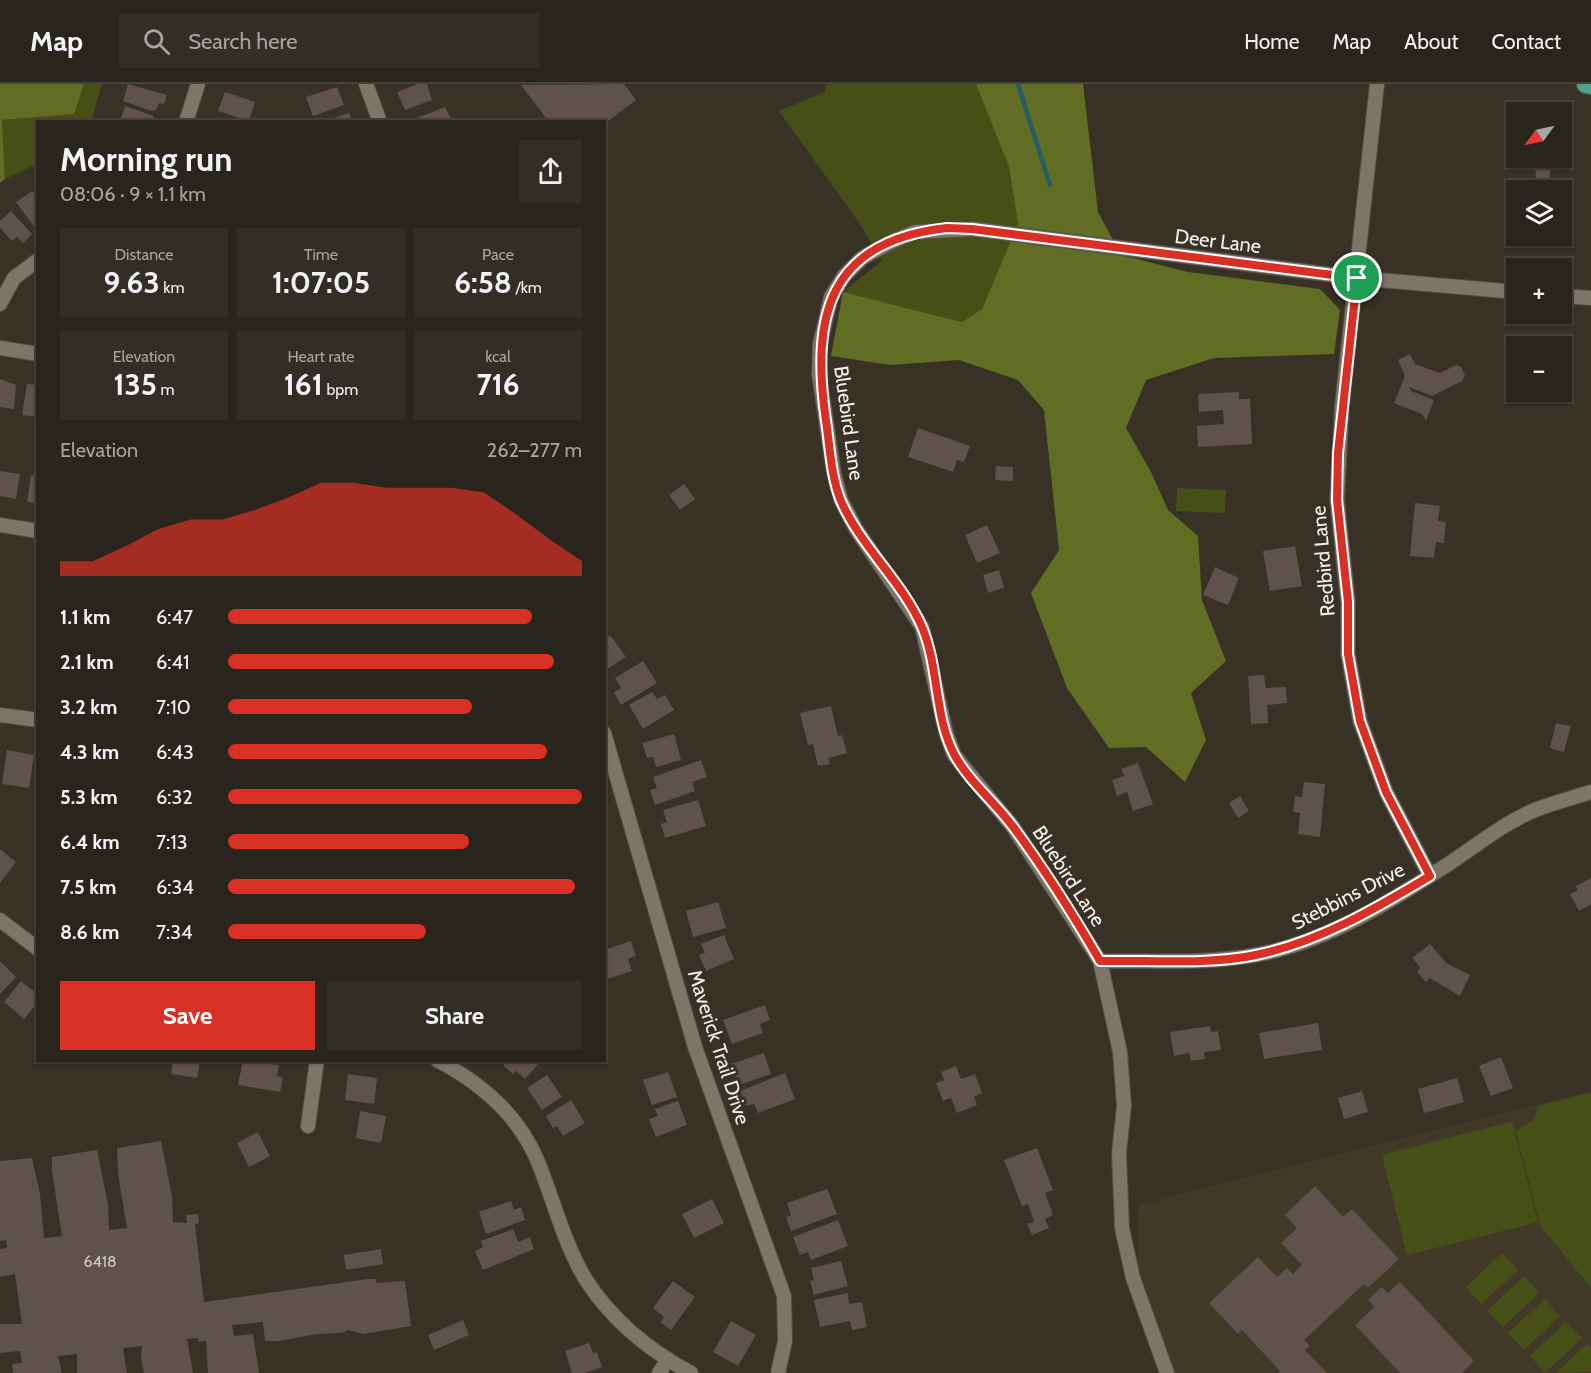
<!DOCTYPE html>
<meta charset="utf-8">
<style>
body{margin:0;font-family:Cabin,sans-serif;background:#322d25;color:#f1f3f6;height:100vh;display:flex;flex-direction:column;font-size:22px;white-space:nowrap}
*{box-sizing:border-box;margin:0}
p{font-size:20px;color:#a5a5a3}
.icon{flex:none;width:33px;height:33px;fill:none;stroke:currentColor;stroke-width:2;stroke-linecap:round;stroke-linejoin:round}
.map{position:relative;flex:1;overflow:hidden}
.sheet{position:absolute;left:36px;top:36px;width:570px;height:942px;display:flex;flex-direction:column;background:#2a251c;border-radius:0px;box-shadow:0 2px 4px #0004,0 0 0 2px #46423b}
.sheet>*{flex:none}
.needle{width:39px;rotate:237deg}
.fabs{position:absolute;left:1506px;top:18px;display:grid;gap:12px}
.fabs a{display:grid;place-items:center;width:66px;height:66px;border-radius:0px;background:#2a251c;box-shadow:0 2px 4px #0004,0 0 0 2px #46423b;font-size:30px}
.pin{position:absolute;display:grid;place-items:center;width:51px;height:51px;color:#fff;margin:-26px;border:3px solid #fff;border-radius:50%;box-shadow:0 2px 6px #0007}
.round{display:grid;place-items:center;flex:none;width:63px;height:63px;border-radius:0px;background:#322d25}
.headline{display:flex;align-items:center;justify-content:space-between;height:102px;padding:0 24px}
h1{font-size:33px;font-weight:800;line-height:45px}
.metrics{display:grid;grid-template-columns:repeat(3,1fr);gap:9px;height:102px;padding:6px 24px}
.metrics div{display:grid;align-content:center;border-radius:0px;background:#322d25;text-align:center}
.metrics b{font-size:30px;font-weight:800}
.metrics small{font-size:16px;font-weight:400}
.metrics p{font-size:16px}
.chart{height:168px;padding:12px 24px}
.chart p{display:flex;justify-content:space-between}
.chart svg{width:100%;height:108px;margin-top:6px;fill:#d93025;opacity:.7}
.primary-button{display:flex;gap:12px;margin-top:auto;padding:12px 24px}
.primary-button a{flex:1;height:69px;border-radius:0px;background:#d93025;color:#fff;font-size:24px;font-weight:800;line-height:69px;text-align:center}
.primary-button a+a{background:#322d25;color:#f1f3f6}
ul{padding:0 24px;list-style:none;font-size:20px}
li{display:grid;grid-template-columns:96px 72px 1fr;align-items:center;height:45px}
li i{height:15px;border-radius:8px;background:#d93025}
header{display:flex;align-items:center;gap:36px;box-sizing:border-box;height:84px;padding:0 30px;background:#2a251c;border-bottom:2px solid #46423b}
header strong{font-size:28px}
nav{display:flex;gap:33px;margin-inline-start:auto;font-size:21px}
.search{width:420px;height:54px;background:#322d25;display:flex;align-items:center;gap:15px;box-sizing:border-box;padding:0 21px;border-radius:0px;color:#a5a5a3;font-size:22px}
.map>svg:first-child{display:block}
</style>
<header>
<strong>Map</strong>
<div class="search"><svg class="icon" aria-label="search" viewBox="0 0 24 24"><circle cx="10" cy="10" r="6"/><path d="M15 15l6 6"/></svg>Search here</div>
<nav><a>Home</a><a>Map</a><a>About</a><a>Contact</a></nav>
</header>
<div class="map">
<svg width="1591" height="1289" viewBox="0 0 1591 1289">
<rect width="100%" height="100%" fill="#383126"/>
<path fill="#423827" d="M1591,1007V1289H1176L1136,1186L1139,1121Z"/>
<path fill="#465016" d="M84,0H102L91,37L38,38L37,80L5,95L2,36L73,30Z
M826,0H976L1009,83L1018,140L982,225L962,238L843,208L882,177L860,140L779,27L825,8Z
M1177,404L1226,406L1225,429L1176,427Z
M1591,1009V1204L1540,1141L1516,1048L1534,1035L1539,1022Z
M1512,1038L1538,1138L1407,1171L1382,1071Z
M1502,1169L1518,1186L1481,1220L1466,1203Z
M1524,1192L1539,1209L1503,1243L1487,1227Z
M1545,1215L1560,1232L1524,1266L1508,1249Z
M1566,1238L1582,1254L1545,1289L1530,1272Z
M1587,1260L1591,1264V1288L1556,1289Z"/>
<path fill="#606d23" d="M0,0H84L74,30L2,36L5,95L0,99Z
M976,0H1083L1098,128L1121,171L1188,188L1320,205L1340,226L1334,270L1214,274L1146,296L1126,344L1151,388L1168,426L1198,452L1202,516L1226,577L1191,609L1206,656L1185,698L1146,663L1109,664L1067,604L1031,509L1059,466L1044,326L1018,296L959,276L890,281L831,272L843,208L962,238L982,225L1018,140L1009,83Z"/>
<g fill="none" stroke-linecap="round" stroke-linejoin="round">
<path stroke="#265e66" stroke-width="4.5" d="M1018,0L1050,101"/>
</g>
<path fill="#5f514b" d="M128,0L167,11L164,20L159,19L156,26L152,27L123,17Z
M418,0H427L432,16L405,26L397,8Z
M624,0L636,16L604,40V38H549L521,1Z
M337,3L344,21L313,32L306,13Z
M225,8L255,18L249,37L218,27Z
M125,22L154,32L152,38H120Z
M445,23L453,38H409V37Z
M349,29L352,38H326L325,37Z
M1536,85L1550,86L1549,103L1535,102Z
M32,107L38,114V148L16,118Z
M1562,125L1574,126L1573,150H1562Z
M11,127L32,150L23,159L17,153L12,157L0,144V137Z
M1410,270L1415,280L1440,289L1456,281L1461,283L1465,291L1462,297L1432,312L1409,303L1411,307L1434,316L1426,337L1422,330L1394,319L1405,292L1398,276Z
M0,295L16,301L14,325L0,323Z
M27,300L38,301V333L22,331Z
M1239,308V315H1250L1252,360L1198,363L1197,342L1224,340L1223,326L1199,328L1198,310Z
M918,344L970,362L964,378L957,376L953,388L908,373Z
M996,382L1013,383V397L995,396Z
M0,387L20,390L16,415L0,412Z
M31,391L38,392V419L27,418Z
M684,400L695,415L680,426L669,411Z
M1415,419L1440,422L1438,437L1446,438L1444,459L1436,458L1434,474L1410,472Z
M987,441L1000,469L977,479L965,451Z
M1295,462L1302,502L1270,507L1263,467Z
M1215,483L1239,494L1228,521L1203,511Z
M999,486L1004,504L988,509L983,491Z
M610,551L626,573L604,587V555Z
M643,577L657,599L621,621L614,608L621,604L615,594Z
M1264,591L1266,604L1286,603L1287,619L1267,621L1268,639L1251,640L1248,592Z
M652,608L657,615L665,611L674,626L643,645L629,621Z
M831,622L838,652L842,651L847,669L828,674L830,680L818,682L813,660L808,661L800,629Z
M1556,639L1571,642L1564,668L1550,664Z
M674,650L681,676L656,683L653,673L647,674L642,659Z
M7,666L34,671L29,704L2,700Z
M701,676L707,693L692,698L695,707L655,721L650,706L657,704L653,693Z
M1138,679L1153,720L1133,727L1127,708L1117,712L1112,696L1124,692L1121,685Z
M1304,698L1325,700L1320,753L1298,750L1300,729L1293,728L1295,712L1302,713Z
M1240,712L1249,727L1238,734L1229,719Z
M698,716L706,742L665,754L661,740L667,738L663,726Z
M0,765L16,778L0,799Z
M1591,794V820L1579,827L1570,810L1578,806L1576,802Z
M718,818L726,844L693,853L686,827Z
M724,851L734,875L706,887L699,871L705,869L701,860Z
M631,857L636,872L628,875L632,887L604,896V866Z
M1430,860L1446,879L1470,891L1460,912L1430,894L1426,898L1417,888L1420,883L1412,874Z
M0,877L16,893L0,910Z
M21,897L38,911V918L24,935L4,918Z
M765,921L770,936L760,940L763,949L732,960L723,936Z
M1318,939L1322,966L1264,975L1259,949Z
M1210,942L1211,948L1218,947L1221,966L1204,968L1205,975L1191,977L1189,969L1174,972L1170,948Z
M764,969L771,990L739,1001L731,980Z
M1501,973L1513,1004L1491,1012L1479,982Z
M173,976H200L197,994L171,990Z
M243,976L279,981L277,992L283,994L280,1008L238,1001Z
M507,976H542L525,995L516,987L513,990L503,981Z
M956,982L961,995L975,990L982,1009L974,1013L977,1021L957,1029L951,1014L943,1017L936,999L944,996L941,988Z
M668,988L677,1013L652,1021L643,996Z
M785,989L795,1015L758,1029L754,1020L746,1022L740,1007Z
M348,990L377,994L374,1020L345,1016Z
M547,991L562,1013L542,1026L527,1004Z
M1457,994L1464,1018L1424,1029L1418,1005Z
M1362,1007L1368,1028L1344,1035L1338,1014Z
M571,1016L585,1039L563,1052L557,1042L553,1044L546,1032Z
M678,1017L687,1041L656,1053L649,1035L658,1032L655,1025Z
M360,1027L386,1032L381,1059L356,1054Z
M258,1048L270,1072L249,1083L237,1059Z
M161,1057L172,1112L173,1138L187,1139L186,1131L198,1130L199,1139L195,1140L204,1218L368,1195H376V1199L405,1197L411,1242L363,1250L348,1246L342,1249L317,1250L279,1257H265L263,1238L232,1241L234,1252L253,1250L259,1289H208L206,1257L198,1258V1254L187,1255L193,1289H144L141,1274L142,1262L123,1264L127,1289H77V1270L58,1272L62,1289H13L12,1280L22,1279L20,1267L0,1269V1240H22L15,1190L0,1193V1165L7,1164L6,1156L0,1157V1077L32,1074L40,1110L44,1154L62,1152L52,1087V1073L97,1066L108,1121L109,1146L127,1144L118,1090L117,1064Z
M1037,1064L1053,1106L1045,1109L1053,1131L1045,1135L1049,1144L1032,1151L1027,1140L1034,1138L1028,1120L1022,1122L1004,1076Z
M1315,1102L1343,1133L1352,1125L1399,1175L1368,1204L1364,1200L1304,1256L1310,1262L1305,1266L1327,1289H1278L1280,1287L1242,1246L1238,1250L1209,1219L1258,1173L1277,1193L1287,1184L1293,1190L1302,1181L1281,1159L1297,1144L1285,1131Z
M827,1105L837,1130L791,1147L786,1133L791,1131L787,1119Z
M712,1115L724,1139L694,1154L682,1130Z
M511,1117L514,1126L521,1123L525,1136L486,1150L479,1128Z
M838,1136L848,1162L811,1176L808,1168L800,1171L793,1153Z
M513,1145L518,1158L530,1153L534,1165L483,1186L475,1167L483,1163L481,1157Z
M381,1165L383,1180L346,1186L344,1171Z
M841,1177L848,1202L814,1211L810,1197L814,1196L811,1184Z
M673,1197L695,1213L671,1246L660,1238L664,1233L653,1224Z
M1400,1198L1474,1277L1462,1289H1400L1355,1241L1374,1223L1368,1216L1382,1203L1388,1209Z
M848,1209L849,1220L862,1218L867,1243L852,1246L850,1237L820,1243L814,1216Z
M463,1236L469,1251L434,1266L428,1251Z
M731,1237L756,1251L738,1282L713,1268Z
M589,1259L593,1269L597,1268L602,1283L585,1289H572L565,1267Z"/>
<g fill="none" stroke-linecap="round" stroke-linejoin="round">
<defs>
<path id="street" d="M366,0L380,38
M1377,0L1342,321L1337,416L1348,518V570L1360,637L1386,708L1430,792
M186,38L198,0
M1562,212L1591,214
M0,220L14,194L38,176
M0,264L38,270
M0,441L38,447
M0,631L38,636
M604,649L695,963L784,1212L785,1257L778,1289
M0,836L38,865
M1100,877C1160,876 1226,882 1285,864C1344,847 1399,812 1450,779C1477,761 1504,739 1535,726C1553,719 1572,714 1591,708
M437,976C481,999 519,1031 538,1078C554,1117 564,1160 586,1196C612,1236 650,1267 691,1289
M308,1042L317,976
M659,1289L668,1275
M1167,1289L1133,1194L1122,1144L1119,1069L1124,1022L1120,968L1100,877L1013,743L954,671L946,649L922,543L856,445L841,416L834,390L819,290L820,260L831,213L844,192L862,174L891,158L915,148L973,145L1357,194L1516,208"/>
<path id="primary" d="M1586,0L1591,1"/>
</defs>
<use href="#street" stroke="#534d43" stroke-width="16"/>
<use href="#primary" stroke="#534d43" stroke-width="21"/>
<use href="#street" stroke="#7d7568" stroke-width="14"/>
<use href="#primary" stroke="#51a18d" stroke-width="18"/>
</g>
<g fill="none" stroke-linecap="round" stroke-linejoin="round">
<defs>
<path id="route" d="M947,144L972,145L1357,194L1338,369L1337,416L1348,518V570L1360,637L1386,708L1430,792C1375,825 1319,858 1256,871C1209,881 1148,876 1100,877C1074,832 1045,786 1014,744C996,719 969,698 954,670C934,631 939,583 922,543C902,497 861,463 841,417C831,393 830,363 826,337C811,233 827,157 947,144Z"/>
</defs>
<use href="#route" stroke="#fff" stroke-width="12"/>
<use href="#route" stroke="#d93025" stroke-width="8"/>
</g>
<g text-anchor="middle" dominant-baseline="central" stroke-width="6" stroke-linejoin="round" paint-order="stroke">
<g font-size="16" fill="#d0cac3">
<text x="100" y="1177">6418</text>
</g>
<g font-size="20" fill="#f6f2eb" stroke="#383126">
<text transform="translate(1218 157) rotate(7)">Deer Lane</text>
<text transform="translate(849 339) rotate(82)">Bluebird Lane</text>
<text transform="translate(1323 477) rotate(-95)">Redbird Lane</text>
<text transform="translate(1069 792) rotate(57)">Bluebird Lane</text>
<text transform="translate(1348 812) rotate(-27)">Stebbins Drive</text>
<text transform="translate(719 963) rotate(72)">Maverick Trail Drive</text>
</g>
</g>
</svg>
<div class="fabs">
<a><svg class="needle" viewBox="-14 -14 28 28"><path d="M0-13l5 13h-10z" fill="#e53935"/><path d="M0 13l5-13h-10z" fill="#a5a5a3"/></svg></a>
<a><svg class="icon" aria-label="layers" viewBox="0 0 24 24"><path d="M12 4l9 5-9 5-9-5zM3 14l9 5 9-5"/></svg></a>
<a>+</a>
<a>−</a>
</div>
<div class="pin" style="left:1357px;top:194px;background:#1e9e55"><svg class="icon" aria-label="arrive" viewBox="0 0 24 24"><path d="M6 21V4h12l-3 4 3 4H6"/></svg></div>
<section class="sheet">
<div class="headline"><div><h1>Morning run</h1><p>08:06 · 9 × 1.1 km</p></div><a class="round"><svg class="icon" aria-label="share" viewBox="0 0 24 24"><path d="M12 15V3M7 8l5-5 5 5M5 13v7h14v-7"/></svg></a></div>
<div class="metrics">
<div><p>Distance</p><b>9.63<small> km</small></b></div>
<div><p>Time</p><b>1:07:05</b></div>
<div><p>Pace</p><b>6:58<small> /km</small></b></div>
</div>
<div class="metrics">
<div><p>Elevation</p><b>135<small> m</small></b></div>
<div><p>Heart rate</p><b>161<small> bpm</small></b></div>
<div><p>kcal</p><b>716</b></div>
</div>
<div class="chart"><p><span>Elevation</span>262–277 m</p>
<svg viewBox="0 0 160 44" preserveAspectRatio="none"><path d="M0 44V38L10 38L20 32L30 25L40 21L50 21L60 17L70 12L80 6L90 6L100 8L110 8L120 8L130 10L140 19L150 29L160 38V44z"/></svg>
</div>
<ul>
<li><b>1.1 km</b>6:47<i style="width:86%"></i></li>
<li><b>2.1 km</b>6:41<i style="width:92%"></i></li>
<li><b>3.2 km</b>7:10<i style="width:69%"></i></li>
<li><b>4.3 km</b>6:43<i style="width:90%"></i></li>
<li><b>5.3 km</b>6:32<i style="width:100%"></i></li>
<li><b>6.4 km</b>7:13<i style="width:68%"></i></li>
<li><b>7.5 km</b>6:34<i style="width:98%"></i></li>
<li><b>8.6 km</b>7:34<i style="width:56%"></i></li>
</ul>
<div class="primary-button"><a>Save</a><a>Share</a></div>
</section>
</div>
